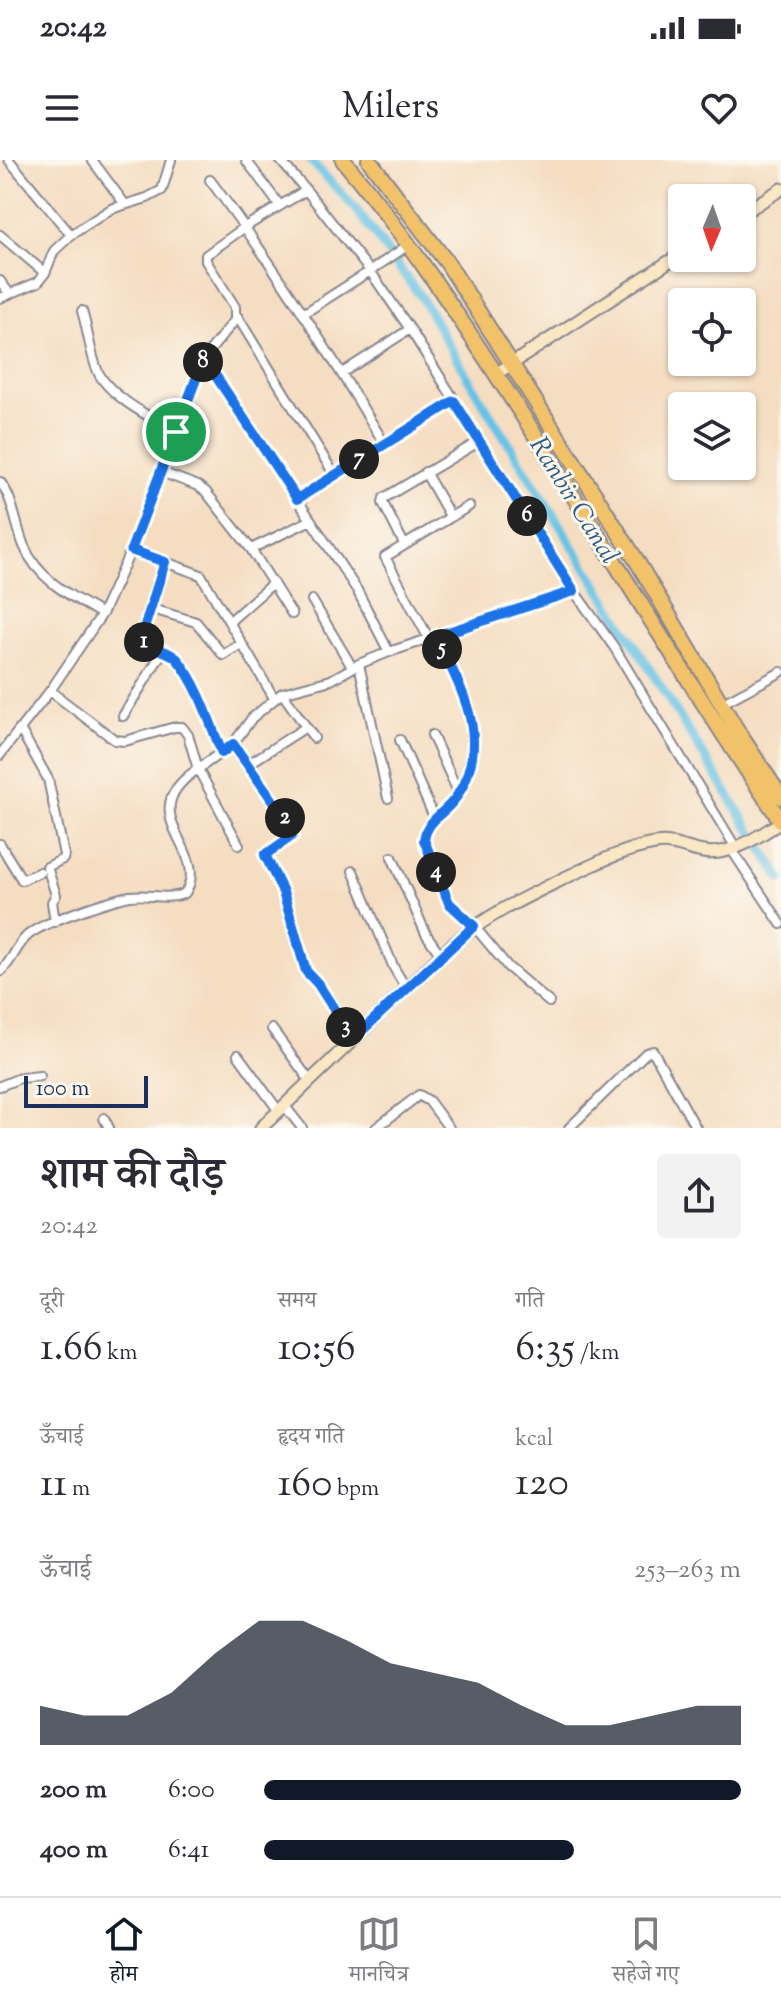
<!DOCTYPE html>
<html lang="hi">
<meta charset="utf-8">
<style>
body{margin:0;font-family:"Sorts Mill Goudy","Noto Serif Devanagari",serif;background:#f2f2f3;color:#2b2b33;height:100vh;display:flex;flex-direction:column;font-size:30px;white-space:nowrap}
*{box-sizing:border-box;margin:0}
p{font-size:26px;color:#7c7c81}
.icon{flex:none;width:44px;height:44px;fill:none;stroke:currentColor;stroke-width:2;stroke-linecap:round;stroke-linejoin:round}
.map{position:relative;height:968px;overflow:hidden}
.panel{display:flex;flex-direction:column;background:#fff;flex:1}
.panel>*{flex:none}
.needle{width:52px;rotate:182deg}
.tools{position:absolute;left:668px;top:24px;display:grid;gap:16px}
.tools a{display:grid;place-items:center;width:88px;height:88px;border-radius:8px;background:#fff;box-shadow:0 2px 6px #0004;font-size:40px}
.scale{position:absolute;left:24px;bottom:20px;width:124px;box-sizing:border-box;padding-left:8px;border:4px solid #1b2f5e;border-top:0;font-size:22px;line-height:28px;white-space:nowrap;color:#1b2f5e;-webkit-text-stroke:6px #fbf7ec;paint-order:stroke}
.pin{position:absolute;display:grid;place-items:center;width:68px;height:68px;color:#fff;margin:-34px;border:4px solid #fff;border-radius:50%;box-shadow:0 2px 8px #0007}
.km{position:absolute;width:40px;height:40px;margin:-20px;border-radius:50%;background:#222;color:#fff;font-size:22px;line-height:40px;text-align:center}
.round{display:grid;place-items:center;flex:none;width:84px;height:84px;border-radius:8px;background:#f2f2f3}
.overview{display:flex;align-items:center;justify-content:space-between;height:136px;padding:0 40px}
h1{font-size:44px;font-weight:600;line-height:60px}
.figures{display:grid;grid-template-columns:repeat(3,1fr);gap:12px;height:136px;padding:8px 40px}
.figures div{display:grid;align-content:center}
.figures b{font-size:40px;font-weight:600}
.figures small{font-size:22px;font-weight:400}
.figures p{font-size:22px}
.chart{height:224px;padding:16px 40px}
.chart p{display:flex;justify-content:space-between}
.chart svg{width:100%;height:144px;margin-top:8px;fill:#111827;opacity:.7}
ul{padding:0 40px;list-style:none;font-size:26px}
li{display:grid;grid-template-columns:128px 96px 1fr;align-items:center;height:60px}
li i{height:20px;border-radius:10px;background:#111827}
.status{display:flex;justify-content:space-between;align-items:center;height:56px;padding:0 40px;background:#fff;direction:ltr}
.status svg{height:22px;fill:currentColor}
header{display:flex;justify-content:space-between;align-items:center;height:104px;padding:0 40px;background:#fff;font-size:36px;font-weight:600}
.tabs{display:flex;justify-content:space-around;align-items:center;height:112px;border-top:2px solid #e1e1e2;background:#fff;font-size:22px;color:#7c7c81}
.tabs a{display:grid;justify-items:center;gap:4px}
.tabs .selected{color:#111827}
.map>svg:first-child{display:block}
</style>
<div class="status"><b>20:42</b><svg viewBox="0 0 49 12"><path d="M0 12V9h3v3zM5 12V6h3v6zM10 12V3h3v9zM15 12V0h3v12zM26 1h20v11H26zM47 4h2v5h-2z"/></svg></div>
<header><svg class="icon" aria-label="menu" viewBox="0 0 24 24"><path d="M4 6h16M4 12h16M4 18h16"/></svg>Milers<svg class="icon" aria-label="heart" viewBox="0 0 24 24"><path d="M12 20l-8-8c-3-5 5-10 8-4 3-6 11-1 8 4z"/></svg></header>
<div class="map">
<svg width="781" height="968" viewBox="0 0 781 968">
<rect width="100%" height="100%" fill="#fbf7ec"/>
<filter id="ink" filterUnits="userSpaceOnUse"><feTurbulence type="fractalNoise" baseFrequency=".0125" numOctaves="2"/><feDisplacementMap in="SourceGraphic" scale="16" xChannelSelector="R" yChannelSelector="G"/><feConvolveMatrix kernelMatrix="1 2 1 2 8 2 1 2 1" color-interpolation-filters="sRGB"/></filter>
<filter id="wash" filterUnits="userSpaceOnUse"><feTurbulence type="fractalNoise" baseFrequency=".006" numOctaves="4" result="noise"/><feDisplacementMap in="SourceGraphic" scale="32" xChannelSelector="R" yChannelSelector="G"/><feGaussianBlur stdDeviation="1.8" result="paint"/><feColorMatrix in="noise" values="0 0 0 0 0 0 0 0 0 0 0 0 0 0 0 0 0 1.4 0 .05"/><feComposite in="paint" operator="in"/></filter>
<g filter="url(#wash)">
<rect width="100%" height="100%" fill="#f5ddc1"/>
<g fill="none" stroke-linecap="round" stroke-linejoin="round">
<path stroke="#67c2e5" stroke-width="9" d="M310,0L355,48L421,137L472,225L781,719"/>
</g>
</g>
<g filter="url(#ink)">
<g fill="none" stroke-linecap="round" stroke-linejoin="round">
<defs>
<path id="street" d="M9,0L71,75
M92,0L124,43
M246,0L280,46
M280,0L306,30
M210,20C273,104 330,193 384,283
M0,75L45,113
M0,121L9,133
M0,138L38,122L45,113L54,91L71,75L111,49L147,38L162,30L171,0
M82,151C88,170 90,194 98,212C110,237 152,258 176,272
M303,154L370,111L410,169L574,431L614,487L736,688
M237,156L334,314
M204,198L357,430L389,492
M342,213L410,169
M161,312L198,326L206,332L251,389L292,454
M425,312L450,356
M0,322C13,337 16,367 24,386C38,420 72,437 102,454
M297,339L454,241
M404,384L383,343L384,338L480,281
M251,389L311,360
M131,390L165,402L141,474L142,481C152,487 167,489 176,497C195,515 212,568 222,593
M165,402L201,415L229,462
M273,423L229,462L274,538
M312,440L352,507
M149,448L196,462L223,495L241,484
M436,476C459,526 486,562 465,617C461,627 458,636 450,644C439,656 423,664 425,683L449,743L474,766L508,807L549,842
M429,479L385,397L469,346
M359,504L388,638
M50,531L115,580L125,581L175,567H182L188,575L198,609L233,584L252,558L282,533L331,520L359,504L389,492L574,431
M282,533L314,578
M721,544L781,512
M123,556L163,491
M432,575L459,634
M400,580L434,657
M233,584L293,669L292,676L265,695L283,732L306,811L318,824L353,879
M0,595L20,569
M247,605L306,567
M0,684L22,720L40,712
M731,689L781,764
M392,697L426,774L442,797
M353,711L394,808L407,830
M55,762L52,742L56,735L47,707L63,699L64,695L48,619L20,569L50,531L102,454L131,390L204,198L235,160V147L206,101V95L245,67L306,30L370,111L410,84
M0,812C12,802 15,788 26,777C39,763 109,740 130,736C147,733 170,741 185,733C213,690 128,655 198,609L239,685
M272,869L310,921
M238,895L278,950
M0,926L20,918L40,916
M284,945L302,968
M104,958L109,968
M376,968L419,935L429,941L449,968
M569,968L646,893L653,891L696,968"/>
<path id="secondary" d="M742,54L781,29
M496,214L682,93
M261,968L453,784C488,754 528,736 569,716C597,703 624,689 655,684C673,681 686,689 703,692C730,697 759,676 781,662"/>
<path id="highway" d="M343,0C418,90 474,180 537,278C618,406 696,536 781,661
M369,0L448,104L635,398L740,575L781,637"/>
</defs>
<use href="#street" stroke="#888690" stroke-width="12"/>
<use href="#secondary" stroke="#888690" stroke-width="15"/>
<use href="#highway" stroke="#888690" stroke-width="18"/>
<use href="#street" stroke="#fff" stroke-width="8"/>
<use href="#secondary" stroke="#fae7c3" stroke-width="11"/>
<use href="#highway" stroke="#f2c26a" stroke-width="14"/>
</g>
</g>
<g fill="none" stroke-linecap="round" stroke-linejoin="round" filter="url(#ink)">
<defs>
<path id="route" d="M204,198L297,339L454,241L574,431L436,476C461,529 493,579 457,636C446,653 427,659 424,680L449,743L474,766L353,879L318,824L306,811L283,732L265,695L292,676L293,669L233,584L222,593C210,563 199,526 178,500C169,489 150,490 141,478L165,402L131,390Z"/>
</defs>
<use href="#route" stroke="#fff" stroke-width="16"/>
<use href="#route" stroke="#1a73e8" stroke-width="10"/>
</g>
<g text-anchor="middle" dominant-baseline="central" stroke-width="6" stroke-linejoin="round" paint-order="stroke">
<g font-size="26" font-style="italic" fill="#325b86" stroke="#fbf7ec">
<text transform="translate(573 341) rotate(58)">Ranbir Canal</text>
</g>
</g>
</svg>
<div class="tools">
<a><svg class="needle" viewBox="-14 -14 28 28"><path d="M0-13l5 13h-10z" fill="#e53935"/><path d="M0 13l5-13h-10z" fill="#7c7c81"/></svg></a>
<a><svg class="icon" aria-label="locate" viewBox="0 0 24 24"><circle cx="12" cy="12" r="6"/><path d="M12 2v4M12 18v4M2 12h4M18 12h4"/></svg></a>
<a><svg class="icon" aria-label="layers" viewBox="0 0 24 24"><path d="M12 4l9 5-9 5-9-5zM3 14l9 5 9-5"/></svg></a>
</div>
<div class="scale">100 m</div>
<div class="pin" style="left:176px;top:272px;background:#1e9e55"><svg class="icon" aria-label="arrive" viewBox="0 0 24 24"><path d="M6 21V4h12l-3 4 3 4H6"/></svg></div>
<b class="km" style="left:144px;top:482px">1</b>
<b class="km" style="left:285px;top:658px">2</b>
<b class="km" style="left:346px;top:867px">3</b>
<b class="km" style="left:436px;top:712px">4</b>
<b class="km" style="left:442px;top:489px">5</b>
<b class="km" style="left:527px;top:356px">6</b>
<b class="km" style="left:359px;top:299px">7</b>
<b class="km" style="left:203px;top:202px">8</b>
</div>
<section class="panel">
<div class="overview"><div><h1>शाम की दौड़</h1><p>20:42</p></div><a class="round"><svg class="icon" aria-label="share" viewBox="0 0 24 24"><path d="M12 15V3M7 8l5-5 5 5M5 13v7h14v-7"/></svg></a></div>
<div class="figures">
<div><p>दूरी</p><b>1.66<small> km</small></b></div>
<div><p>समय</p><b>10:56</b></div>
<div><p>गति</p><b>6:35<small> /km</small></b></div>
</div>
<div class="figures">
<div><p>ऊँचाई</p><b>11<small> m</small></b></div>
<div><p>हृदय गति</p><b>160<small> bpm</small></b></div>
<div><p>kcal</p><b>120</b></div>
</div>
<div class="chart"><p><span>ऊँचाई</span>253–263 m</p>
<svg viewBox="0 0 160 44" preserveAspectRatio="none"><path d="M0 44V32L10 35L20 35L30 28L40 16L50 6L60 6L70 12L80 19L90 22L100 25L110 32L120 38L130 38L140 35L150 32L160 32V44z"/></svg>
</div>
<ul>
<li><b>200 m</b>6:00<i style="width:100%"></i></li>
<li><b>400 m</b>6:41<i style="width:65%"></i></li>
</ul>
</section>
<nav class="tabs">
<a class="selected"><svg class="icon" aria-label="home" viewBox="0 0 24 24"><path d="M3 11l9-7 9 7M6 9v11h12V9"/></svg>होम</a>
<a><svg class="icon" aria-label="map" viewBox="0 0 24 24"><path d="M3 6l6-2 6 2 6-2v14l-6 2-6-2-6 2zM9 4v14M15 6v14"/></svg>मानचित्र</a>
<a><svg class="icon" aria-label="saved" viewBox="0 0 24 24"><path d="M7 4h10v16l-5-4-5 4z"/></svg>सहेजे गए</a>
</nav>
